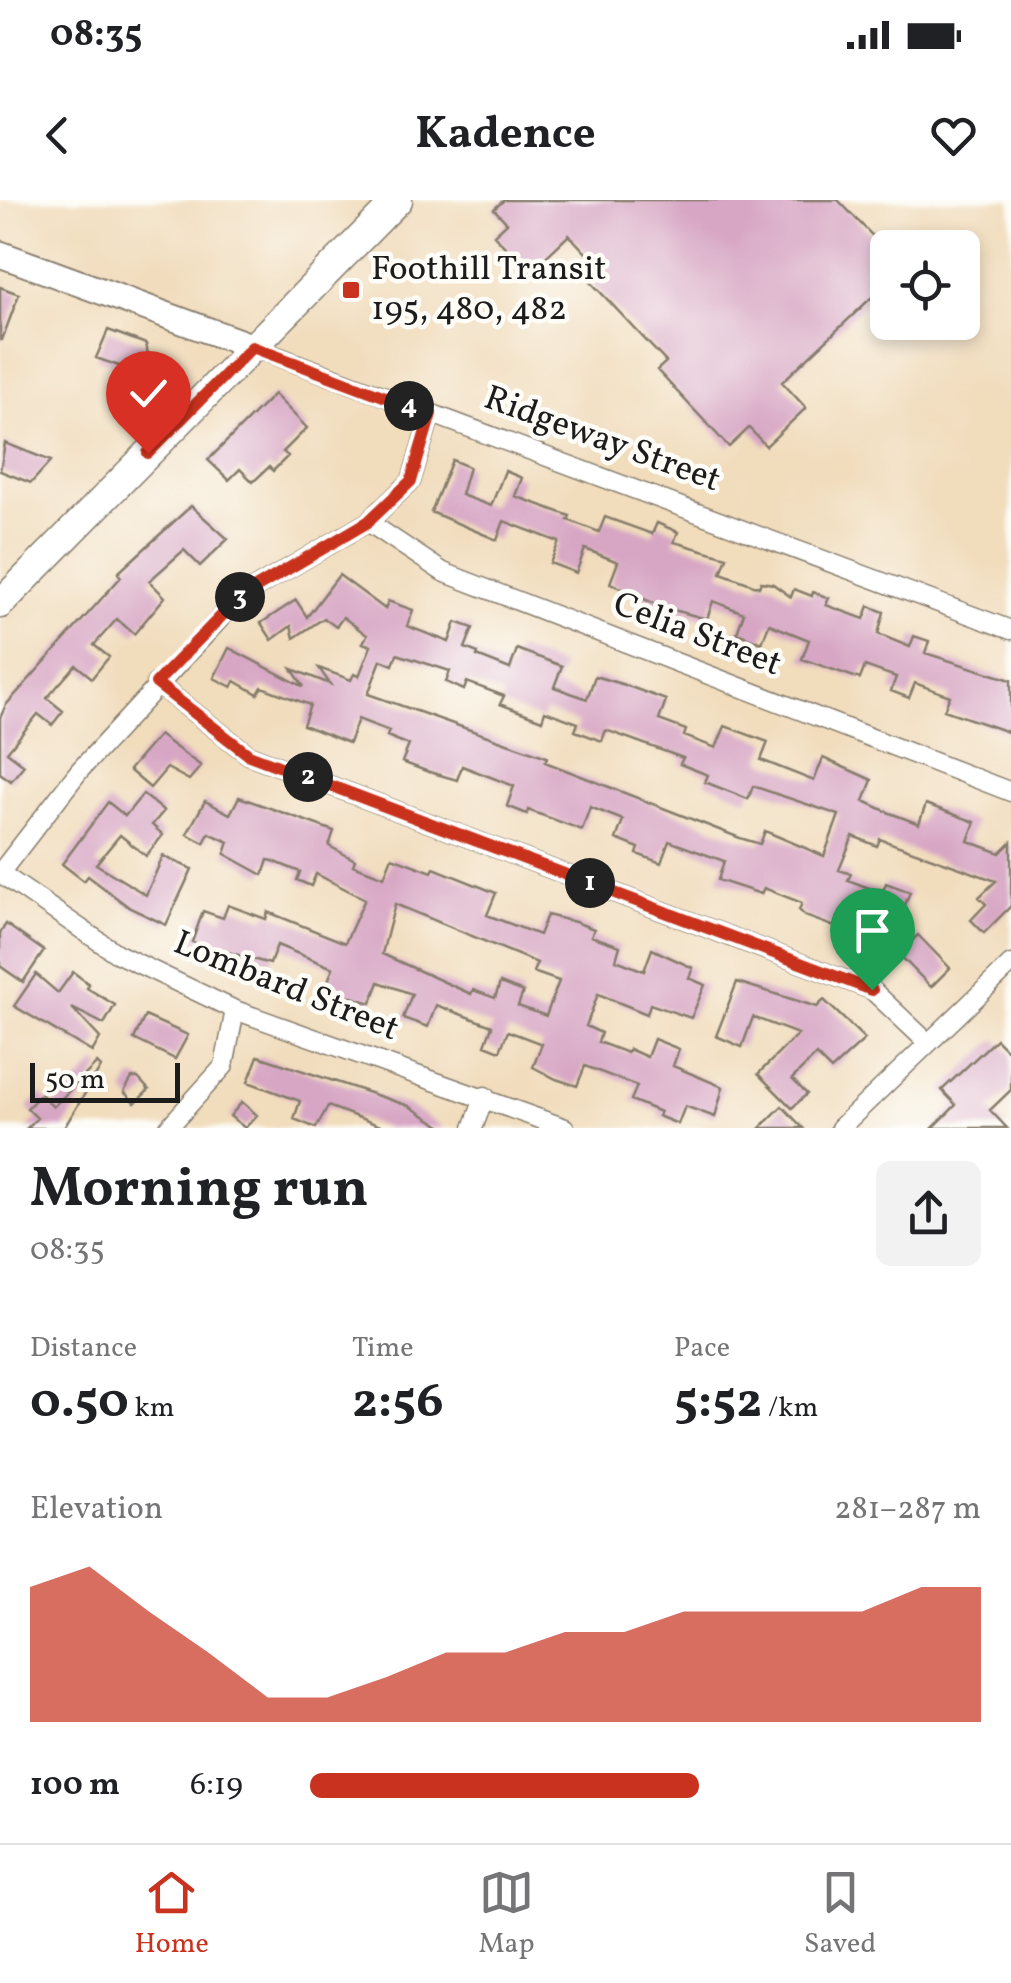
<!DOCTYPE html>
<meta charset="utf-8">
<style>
body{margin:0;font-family:Vollkorn,serif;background:#f2f2f2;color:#202124;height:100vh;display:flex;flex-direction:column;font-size:38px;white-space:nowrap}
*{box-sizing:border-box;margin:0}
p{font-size:32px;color:#757577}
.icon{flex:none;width:55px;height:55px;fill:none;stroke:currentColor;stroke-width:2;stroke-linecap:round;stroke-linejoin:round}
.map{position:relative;height:928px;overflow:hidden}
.panel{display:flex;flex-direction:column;background:#fff;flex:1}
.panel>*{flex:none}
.tools{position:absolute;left:870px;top:30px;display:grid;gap:20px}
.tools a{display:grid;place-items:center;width:110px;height:110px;border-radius:15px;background:#fff;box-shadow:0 5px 15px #0003;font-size:50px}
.scale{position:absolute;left:30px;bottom:25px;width:150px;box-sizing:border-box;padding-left:10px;border:5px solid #1c1c1c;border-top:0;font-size:28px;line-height:35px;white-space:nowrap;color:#1c1c1c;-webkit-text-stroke:8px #fdfcf7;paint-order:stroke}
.pin{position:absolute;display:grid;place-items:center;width:85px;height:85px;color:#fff;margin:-102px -42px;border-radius:50% 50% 50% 0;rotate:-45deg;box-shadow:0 0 10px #0007}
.pin .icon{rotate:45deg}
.km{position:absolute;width:50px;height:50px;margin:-25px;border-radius:50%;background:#222;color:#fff;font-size:28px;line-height:50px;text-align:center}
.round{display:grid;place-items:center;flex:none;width:105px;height:105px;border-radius:15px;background:#f2f2f2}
.headline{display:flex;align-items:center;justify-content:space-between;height:170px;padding:0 30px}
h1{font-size:55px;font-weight:700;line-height:75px}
.figures{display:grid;grid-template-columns:repeat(3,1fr);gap:15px;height:170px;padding:10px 30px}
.figures div{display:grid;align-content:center}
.figures b{font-size:50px;font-weight:700}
.figures small{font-size:28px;font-weight:400}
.figures p{font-size:28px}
.chart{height:280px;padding:20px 30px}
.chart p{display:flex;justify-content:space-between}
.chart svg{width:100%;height:180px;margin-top:10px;fill:#c8321e;opacity:.7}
ul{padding:0 30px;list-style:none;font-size:32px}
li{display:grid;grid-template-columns:160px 120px 1fr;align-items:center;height:75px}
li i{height:25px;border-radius:12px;background:#c8321e}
.status{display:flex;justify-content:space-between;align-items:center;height:70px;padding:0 50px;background:#fff;direction:ltr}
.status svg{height:28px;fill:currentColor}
header{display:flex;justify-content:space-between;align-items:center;height:130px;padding:0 30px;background:#fff;font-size:45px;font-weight:700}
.menu{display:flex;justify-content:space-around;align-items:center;height:140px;border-top:2px solid #e0e0e0;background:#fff;font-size:28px;color:#757577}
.menu a{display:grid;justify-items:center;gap:5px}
.menu .on{color:#c8321e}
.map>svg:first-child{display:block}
</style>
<div class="status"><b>08:35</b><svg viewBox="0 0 49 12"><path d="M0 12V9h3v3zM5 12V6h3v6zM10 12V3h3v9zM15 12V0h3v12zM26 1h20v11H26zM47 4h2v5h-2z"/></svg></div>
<header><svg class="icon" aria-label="back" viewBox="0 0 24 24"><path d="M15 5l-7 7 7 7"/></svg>Kadence<svg class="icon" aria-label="heart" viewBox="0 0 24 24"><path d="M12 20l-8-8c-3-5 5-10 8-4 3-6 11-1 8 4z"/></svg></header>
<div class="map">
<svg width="1011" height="928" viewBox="0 0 1011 928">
<rect width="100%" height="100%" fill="#fdfcf7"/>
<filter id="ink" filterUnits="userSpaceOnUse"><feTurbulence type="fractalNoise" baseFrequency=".01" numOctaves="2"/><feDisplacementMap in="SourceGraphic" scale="20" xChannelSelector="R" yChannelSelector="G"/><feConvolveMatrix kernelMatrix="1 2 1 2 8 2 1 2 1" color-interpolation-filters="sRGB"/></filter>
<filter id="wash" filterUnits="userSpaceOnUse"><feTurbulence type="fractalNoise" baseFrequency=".0048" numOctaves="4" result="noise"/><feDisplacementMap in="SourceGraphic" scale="40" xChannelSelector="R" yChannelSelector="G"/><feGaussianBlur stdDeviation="2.25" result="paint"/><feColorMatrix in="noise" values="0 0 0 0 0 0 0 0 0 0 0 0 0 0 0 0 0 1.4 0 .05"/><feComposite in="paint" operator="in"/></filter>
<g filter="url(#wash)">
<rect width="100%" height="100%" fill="#f1dcbc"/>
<g id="blocks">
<path fill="#d7a6c4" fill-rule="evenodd" d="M504,0H838L888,52V82L782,182L806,208L766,246L749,228L729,247L657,170L666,162L591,82L603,71L569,35L529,73L494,35L507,23L494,9Z
M0,87L19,94L2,140H0Z
M108,130L146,144L150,167L142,174L96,158Z
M274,194L307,228L283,252L288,256L273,271L269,267L253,282L240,269L229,280L208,260Z
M5,243L51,261L31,283L0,271Z
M452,260L469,267L461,295L491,306L505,271L522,278L515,296L570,316L568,320L599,332L605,317L652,334L657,323L678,332L674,342L727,357L721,373L759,387L761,382L773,384L791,397L794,389L812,396L813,392L829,398L826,405L864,419L869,406L884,412L878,434L910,447L914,436L929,441L925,453L1011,480V533L944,510L950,496L915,483L909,498L891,491L896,477L865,466L860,479L802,459L809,440L769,424L762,443L737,433L744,413L713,401L707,419L659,406L610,383L618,362L585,349L576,373L550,363L559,342L504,321L497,340L431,312Z
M191,306L228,339L200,366L184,350L149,381L165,397L134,434L117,419L94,445L109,457L92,478L76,465L47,498L63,511L52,525L38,514L7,552L24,565L11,581L0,573V518L6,505L121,377L118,373Z
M339,375L385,409L388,401L413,410L407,426L449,442L456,422L473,428L465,448L478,453L477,456L510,469L517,449L562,466L554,487L587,499L595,476L625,485L666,500L659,520L686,530L684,536L716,548L725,526L768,542L761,560L814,581L823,558L872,580L864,601L890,613L919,624L926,604L975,622L968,641L1000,653L1011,642V706L984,733L971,720L986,704L979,697L996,681L880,639L877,646L853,636L839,670L851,674L848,680L882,693L886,683L910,692L889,747L805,716L799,710L802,703L764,688L761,694L718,680L724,661L669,641L661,663L637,654L639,648L616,639L623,620L590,607L582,630L528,610L527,614L507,606L514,586L462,566L457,580L426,571L402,562L409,545L387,536L389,531L358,519L349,543L303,525L310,505L262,487L258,494L235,481L232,487L214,478L229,448L304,487L292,469L330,484L319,468L351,480L354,474L359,476L371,446L363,443L367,435L343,417L336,427L324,418L294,438L291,426L272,440L261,423L296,400L307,417ZM397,454L450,471L446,482L464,490L467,482L504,496L500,504L542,520L545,511L578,523L575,531L602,541L606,530L683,558L680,564L708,575L705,582L748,599L753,586L839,615L824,656L765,631L760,644L740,638L545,562L547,557L368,494L381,460L393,465Z
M159,535L201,566L189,580L167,568L150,588L129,570Z
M143,594L164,611L152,625L163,635L146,656L120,635L96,664L146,695L163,656L192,669L166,725L130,708L88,676L84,681L62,664L108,602L125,616Z
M239,597L334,631L329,646L355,660L353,665L384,677L392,657L432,672L434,668L496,693L487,715L539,735L547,715L575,722L594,729L591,736L620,746L616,760L644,771L652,749L693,768L689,778L705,785L691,818L650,804L647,814L598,794L586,826L601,833L598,842L627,853L629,849L647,857L654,839L679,849L673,866L723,887L715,917L685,906L678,924L658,916L660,912L631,900L637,886L585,866L577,886L556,879L533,867L542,844L508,831L500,851L485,845L492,826L436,805L428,827L403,818L412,794L379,782L371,803L325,789L333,768L277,745L270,764L192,742L203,711L223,718L228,705L266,719L268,712L345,743L365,699L316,674L311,686L297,680L300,672L273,661L268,660L263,675L225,654L229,642L209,633L204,643L187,634L205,601L230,614ZM395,704L537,763L533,772L559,781L546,816L518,806L523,792L500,783L495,798L473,790L471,794L382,754Z
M6,724L44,751L23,782L0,766V733Z
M918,735L950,768L931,787L898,753Z
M73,772L89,784L87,788L115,805L104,824L72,808L100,838L92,852L14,806L36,774L58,793Z
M737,782L817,807L824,800L865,839L831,870L816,855L792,879L807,894L792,908L758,874L798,834L753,817L742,847L716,836Z
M145,816L188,835L175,859L134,839Z
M996,839L1011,854V890L990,910L1007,928H933L956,905L942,890Z
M258,856L409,906L444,928H386L328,906L316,928L294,919L300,901L248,882Z
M97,863L101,867L64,928H27L37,918L27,908L41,894L53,907Z
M132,878H138L149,890L135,903L124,892Z
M242,902L257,915L245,928L230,916Z
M782,906L803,928H760Z"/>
</g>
</g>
<g filter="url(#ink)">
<use href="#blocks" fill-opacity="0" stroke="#867c6c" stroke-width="2.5"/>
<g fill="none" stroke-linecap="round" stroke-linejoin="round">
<defs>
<path id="street" d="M253,147L1011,430
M368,322L443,372L1011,592
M156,483L249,555L872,790L927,842
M0,673L79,571L240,397L368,322L411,281L431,214
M0,673L116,753L235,810L565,928
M168,928L224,866L235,810
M473,928L485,896
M840,928L1011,764"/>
<path id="secondary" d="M0,54L253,147"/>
<path id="primary" d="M0,404L398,0"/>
</defs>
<use href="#street" stroke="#867c6c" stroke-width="21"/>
<use href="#secondary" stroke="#867c6c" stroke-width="29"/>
<use href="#primary" stroke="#867c6c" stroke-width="31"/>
<use href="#street" stroke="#fff" stroke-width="18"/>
<use href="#secondary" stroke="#fff" stroke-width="25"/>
<use href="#primary" stroke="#fff" stroke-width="28"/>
</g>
</g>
<g fill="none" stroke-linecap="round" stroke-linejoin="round" filter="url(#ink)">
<defs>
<path id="route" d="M148,253L252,147L431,214L411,281L368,322L240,397L156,483L249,555L872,790"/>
</defs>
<use href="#route" stroke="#fff" stroke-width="20"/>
<use href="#route" stroke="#c8321e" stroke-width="12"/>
</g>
<rect fill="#c8321e" stroke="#fdfcf7" stroke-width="4" x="341" y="80" width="20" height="20" rx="5"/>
<g text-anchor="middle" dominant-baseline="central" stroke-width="9" stroke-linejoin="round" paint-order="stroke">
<g font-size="35" fill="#1c1c1c" stroke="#fdfcf7" text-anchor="start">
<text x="371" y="70">Foothill Transit<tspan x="371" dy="40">195, 480, 482</tspan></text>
</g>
<g font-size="35" fill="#1c1c1c" stroke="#fdfcf7">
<text transform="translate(602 240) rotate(20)">Ridgeway Street</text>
<text transform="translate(697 435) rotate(21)">Celia Street</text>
<text transform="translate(286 787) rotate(22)">Lombard Street</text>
</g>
</g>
</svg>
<div class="tools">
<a><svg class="icon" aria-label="locate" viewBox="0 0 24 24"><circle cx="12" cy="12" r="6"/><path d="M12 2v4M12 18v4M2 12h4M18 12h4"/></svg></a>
</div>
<div class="scale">50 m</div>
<div class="pin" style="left:872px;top:790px;background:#1e9e55"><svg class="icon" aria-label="arrive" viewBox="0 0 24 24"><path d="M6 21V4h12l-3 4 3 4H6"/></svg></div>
<div class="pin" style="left:148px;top:253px;background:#d93025"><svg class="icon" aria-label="check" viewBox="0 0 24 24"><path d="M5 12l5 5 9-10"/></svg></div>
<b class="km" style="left:590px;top:683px">1</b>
<b class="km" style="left:308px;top:577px">2</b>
<b class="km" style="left:240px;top:397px">3</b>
<b class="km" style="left:409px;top:206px">4</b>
</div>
<section class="panel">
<div class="headline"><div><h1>Morning run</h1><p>08:35</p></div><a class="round"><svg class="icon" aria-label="share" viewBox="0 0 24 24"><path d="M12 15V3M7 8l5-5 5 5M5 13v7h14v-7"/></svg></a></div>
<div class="figures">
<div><p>Distance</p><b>0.50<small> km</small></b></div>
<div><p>Time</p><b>2:56</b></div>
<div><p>Pace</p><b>5:52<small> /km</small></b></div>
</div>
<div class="chart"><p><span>Elevation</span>281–287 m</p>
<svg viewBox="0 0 160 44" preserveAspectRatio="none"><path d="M0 44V11L10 6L20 17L30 27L40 38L50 38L60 33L70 27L80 27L90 22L100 22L110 17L120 17L130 17L140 17L150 11L160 11V44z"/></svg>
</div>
<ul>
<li><b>100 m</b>6:19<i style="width:58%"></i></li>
</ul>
</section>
<nav class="menu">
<a class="on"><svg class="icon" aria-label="home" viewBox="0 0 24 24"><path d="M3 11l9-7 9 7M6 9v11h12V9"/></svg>Home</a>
<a><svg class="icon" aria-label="map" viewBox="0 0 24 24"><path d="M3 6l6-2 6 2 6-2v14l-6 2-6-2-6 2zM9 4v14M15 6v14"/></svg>Map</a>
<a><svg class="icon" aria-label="saved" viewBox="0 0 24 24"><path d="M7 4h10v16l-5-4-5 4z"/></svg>Saved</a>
</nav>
